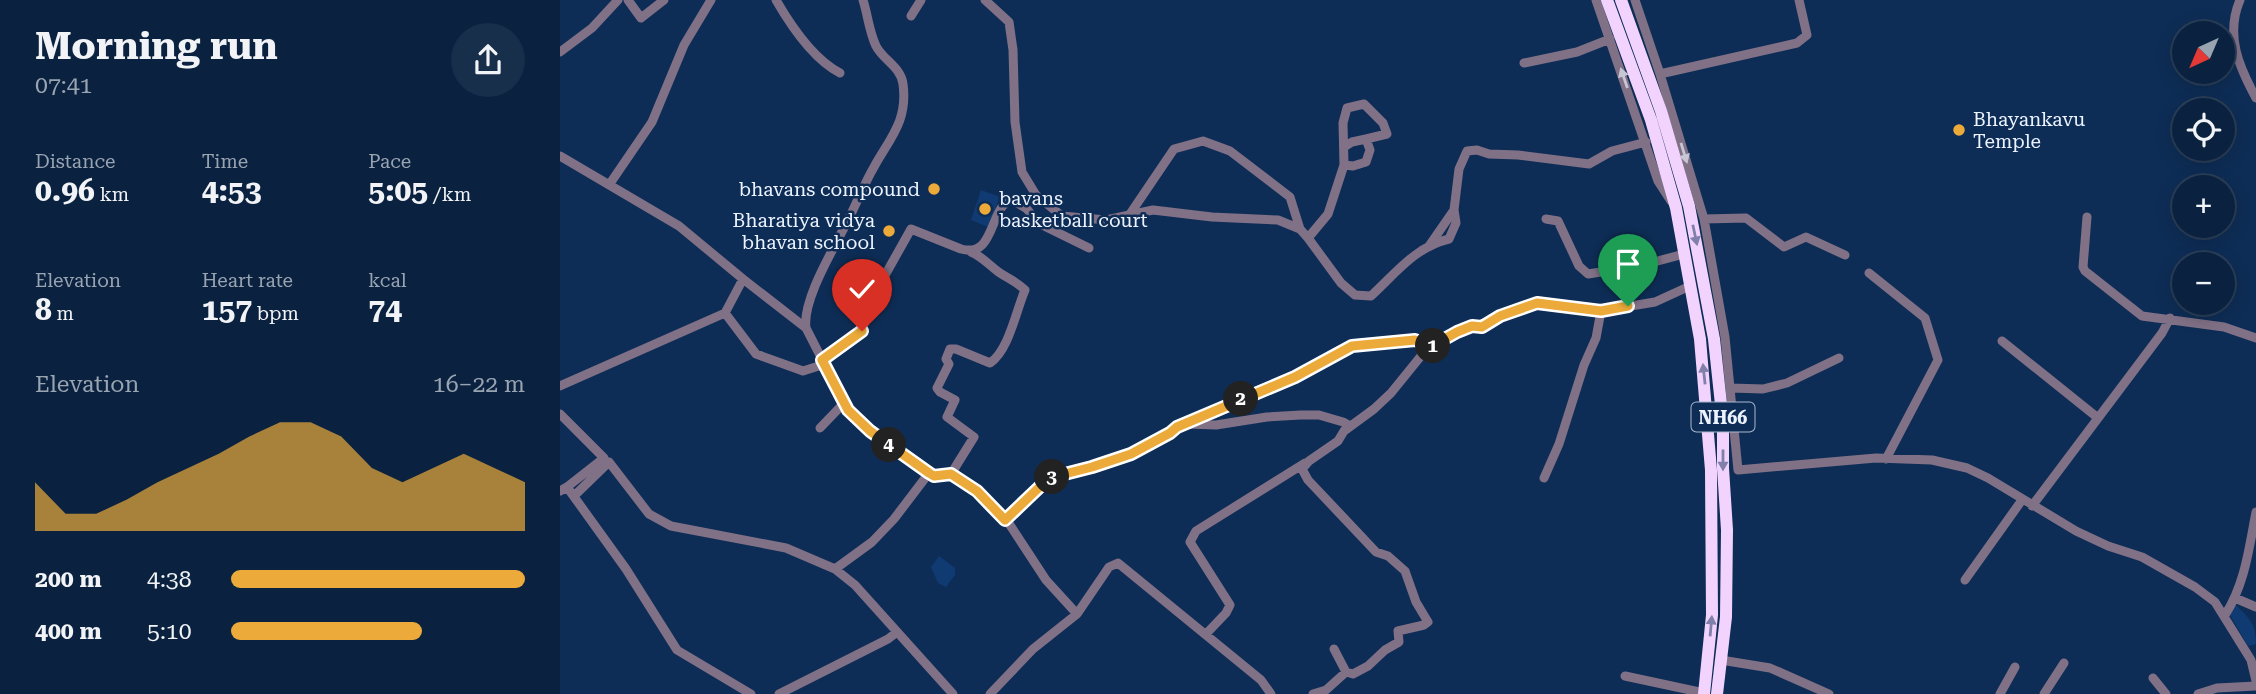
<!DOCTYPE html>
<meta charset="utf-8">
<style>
body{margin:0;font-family:"Roboto Serif",serif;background:#182f4b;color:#f1f3f6;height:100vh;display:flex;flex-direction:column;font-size:26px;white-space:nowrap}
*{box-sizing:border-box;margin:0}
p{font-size:23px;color:#99a4b1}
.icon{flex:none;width:38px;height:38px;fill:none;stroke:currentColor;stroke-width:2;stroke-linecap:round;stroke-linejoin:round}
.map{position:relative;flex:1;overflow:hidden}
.details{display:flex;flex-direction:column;background:#0a2240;width:560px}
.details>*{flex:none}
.needle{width:46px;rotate:224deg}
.fabs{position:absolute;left:1612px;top:21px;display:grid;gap:14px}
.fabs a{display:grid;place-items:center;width:63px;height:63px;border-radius:50%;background:#0a2240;box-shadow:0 4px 18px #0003,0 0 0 2px #2a3f59;font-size:35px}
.pin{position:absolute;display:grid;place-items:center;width:60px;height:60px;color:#fff;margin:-72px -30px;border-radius:50% 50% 50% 0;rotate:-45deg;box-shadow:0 0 7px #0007}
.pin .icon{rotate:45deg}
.km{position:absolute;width:35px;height:35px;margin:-18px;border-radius:50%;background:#222;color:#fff;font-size:19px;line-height:35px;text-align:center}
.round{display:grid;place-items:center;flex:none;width:74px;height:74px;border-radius:37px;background:#182f4b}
.headline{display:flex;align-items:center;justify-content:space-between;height:119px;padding:0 35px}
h1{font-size:38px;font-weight:700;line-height:52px}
.metrics{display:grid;grid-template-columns:repeat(3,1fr);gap:10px;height:119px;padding:7px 35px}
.metrics div{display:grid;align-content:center}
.metrics b{font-size:30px;font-weight:700}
.metrics small{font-size:19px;font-weight:400}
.metrics p{font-size:19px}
.chart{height:196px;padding:14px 35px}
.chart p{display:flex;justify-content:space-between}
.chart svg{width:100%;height:126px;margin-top:7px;fill:#ebaa39;opacity:.7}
ul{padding:0 35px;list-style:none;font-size:23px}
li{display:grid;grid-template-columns:112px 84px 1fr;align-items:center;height:52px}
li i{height:18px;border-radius:9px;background:#ebaa39}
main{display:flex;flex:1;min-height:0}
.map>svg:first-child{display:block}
</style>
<main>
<section class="details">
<div class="headline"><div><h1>Morning run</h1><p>07:41</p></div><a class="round"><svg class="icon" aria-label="share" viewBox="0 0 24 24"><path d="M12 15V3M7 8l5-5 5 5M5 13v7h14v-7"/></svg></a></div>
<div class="metrics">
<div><p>Distance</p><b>0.96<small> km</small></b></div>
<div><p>Time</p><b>4:53</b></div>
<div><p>Pace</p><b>5:05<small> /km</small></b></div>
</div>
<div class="metrics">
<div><p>Elevation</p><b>8<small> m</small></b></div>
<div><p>Heart rate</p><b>157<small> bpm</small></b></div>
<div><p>kcal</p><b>74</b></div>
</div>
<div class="chart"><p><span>Elevation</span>16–22 m</p>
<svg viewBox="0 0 160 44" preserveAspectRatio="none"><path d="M0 44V27L10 38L20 38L30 33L40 27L50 22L60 17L70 11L80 6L90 6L100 11L110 22L120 27L130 22L140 17L150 22L160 27V44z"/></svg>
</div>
<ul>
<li><b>200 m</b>4:38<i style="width:100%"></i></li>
<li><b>400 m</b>5:10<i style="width:65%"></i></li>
</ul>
</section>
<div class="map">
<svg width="1696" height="694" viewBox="0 0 1696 694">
<rect width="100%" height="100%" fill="#0e2d56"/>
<path fill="#0f3a72" d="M421,190L440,197L428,227L411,220Z
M379,556L395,568V575L386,587L378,583L371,567Z
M1675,604C1689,618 1696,623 1696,644L1688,646L1670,615Z"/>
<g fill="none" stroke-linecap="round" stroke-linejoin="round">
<path stroke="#817187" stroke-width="9" d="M68,0L81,18L104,0
M216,0C231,26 253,59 280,73
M303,0C308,16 309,31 316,46C323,60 341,67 343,84C348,121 330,138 314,167C304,184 297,203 288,220C275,247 242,299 246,328L288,410L310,431L359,468L374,476L391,474L417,491L450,525L486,580L517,614L473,649L430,694
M425,0L449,22L453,50L455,122L462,172L476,195L502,216L546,220L593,210L652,217L718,220L740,229L748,238
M1036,0L1098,181L1111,201
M1075,0L1100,74L1144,219L1165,337L1178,470L1316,458L1372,460L1407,468L1428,478L1516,531L1548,546L1582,557L1635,587L1655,602L1691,660L1696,681
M1680,0C1665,35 1679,67 1696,98
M351,16L361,0
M0,52L32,28L58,0
M964,63L1017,52L1050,39
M1100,74L1237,43L1247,35L1239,0
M806,139L827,134L823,123L804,104L787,108L783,123L784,165L768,214L748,238L781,283L795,295L811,296C836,273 855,247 889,239L896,223L894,210L899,169L907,151L917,150L929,154L958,155L1029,164L1052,151L1086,142
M0,156L119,226L183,279L165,313
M784,165L793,166L806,162L810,150L806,139L792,142L784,147
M49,185L92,122L124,45L151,0
M570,214L614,149L643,141L670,151L730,197L740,229
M1527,217L1523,267L1525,271L1582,316L1664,327L1696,338
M986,219L998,221L1019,266L1028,274L1079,266L1124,254
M1144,219L1186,218L1224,247L1246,237L1285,255
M869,246L894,210
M1309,273L1365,318L1378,360L1326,459
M183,279L246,328
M1442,341L1538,418
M263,360L302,331L310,302L351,229L401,249C434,258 429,213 449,200L454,201L467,209L478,223L529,248
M0,386L165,313L196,354L243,371L265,364
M1171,388L1203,389L1227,383L1279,358
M0,414L44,458L7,487
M627,424L735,377L792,346L855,340L872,346
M260,428L284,403
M391,474L414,437L387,417L395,400L380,392L377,388L389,364L386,359L390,349H396L430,363C449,350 456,311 465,290C457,282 449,279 440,273C430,266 423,257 411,252
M984,478L999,444L1024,365L1036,338L1041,311
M0,491L7,487L66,569L117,650L191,694
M14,496L49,462L89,514L111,526L226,548L275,569L295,585L393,694
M1472,506L1602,333L1610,318
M445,520L490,478L571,454L610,433L617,427L627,424L656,425L707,417L741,415H759L783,422L790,426
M275,569L312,542L334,519L369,473
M1405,580L1462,500
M1675,598L1696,607
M517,614L549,567L558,563L701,680L711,694
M1665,615C1685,584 1689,548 1696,512
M646,634L666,613L670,605L630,542L636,531L745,463
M774,649L786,672
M1161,660L1210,668L1269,694
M1065,676L1144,693
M1593,678L1606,694
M219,694L328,639L337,632
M753,694L766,690L786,672L793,674L808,666L825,650L839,642L838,631L864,625L868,622L856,602L845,571L828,556L816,552L748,480L742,469L749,461L778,441L784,431L814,409L831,393L861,356L872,346L897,332L912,326L922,327L940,316L977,303L1041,311L1095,302L1130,286
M1440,694L1455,667
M1484,694L1504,663
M1638,694L1657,688L1696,686"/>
<path stroke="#f2d3fe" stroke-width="12" d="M1047,0L1091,120L1116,208L1140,339L1151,470L1152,615L1144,694
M1061,0L1101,111L1129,206L1154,339L1163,423V468L1167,530L1166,617L1157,694"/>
</g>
<defs><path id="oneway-solid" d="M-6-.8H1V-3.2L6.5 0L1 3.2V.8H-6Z" transform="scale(1.75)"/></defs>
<g fill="#c7c6d4">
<use href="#oneway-solid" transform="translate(1064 78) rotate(-109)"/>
<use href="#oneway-solid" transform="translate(1124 153) rotate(73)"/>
</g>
<g fill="#8080aa">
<use href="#oneway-solid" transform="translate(1135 235) rotate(78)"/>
<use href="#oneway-solid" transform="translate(1144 374) rotate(-96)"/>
<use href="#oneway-solid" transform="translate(1163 460) rotate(90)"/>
<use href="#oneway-solid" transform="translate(1151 626) rotate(-85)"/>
</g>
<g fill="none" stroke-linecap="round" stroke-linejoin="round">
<defs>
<path id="route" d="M302,331L262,360L288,410L310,431L369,473L374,476L391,474L417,491L445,520L489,478L532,467L571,454L610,433L617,427L735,377L792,346L855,340L872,346L897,332L912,326L922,327L940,316L977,303L1041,311L1068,306"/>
</defs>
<use href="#route" stroke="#fff" stroke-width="14"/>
<use href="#route" stroke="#ebaa39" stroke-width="9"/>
</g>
<g fill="#ebaa39" stroke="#0e2d56" stroke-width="2.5">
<circle cx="1399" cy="130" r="7"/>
<circle cx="374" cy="189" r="7"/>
<circle cx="425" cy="209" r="7"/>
<circle cx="329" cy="231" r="7"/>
</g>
<g text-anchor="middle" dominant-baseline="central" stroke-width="5" stroke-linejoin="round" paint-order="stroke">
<rect fill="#0e2d56" stroke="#a9b8cc" stroke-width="2" x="1131.5" y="402.5" width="63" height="29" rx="5"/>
<g font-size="18" font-weight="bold" fill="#ecf3fe">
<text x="1163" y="417">NH66</text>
</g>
<g font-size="19" fill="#ecf3fe" stroke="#0e2d56" text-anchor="start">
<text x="1413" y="119">Bhayankavu<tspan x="1413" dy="22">Temple</tspan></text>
<text x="360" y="189" text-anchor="end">bhavans compound</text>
<text x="439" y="198">bavans<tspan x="439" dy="22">basketball court</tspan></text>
<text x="315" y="220" text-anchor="end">Bharatiya vidya<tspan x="315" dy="22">bhavan school</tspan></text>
</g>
</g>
</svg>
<div class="fabs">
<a><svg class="needle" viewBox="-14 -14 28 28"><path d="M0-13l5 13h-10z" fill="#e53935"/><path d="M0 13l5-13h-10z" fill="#99a4b1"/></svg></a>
<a><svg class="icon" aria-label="locate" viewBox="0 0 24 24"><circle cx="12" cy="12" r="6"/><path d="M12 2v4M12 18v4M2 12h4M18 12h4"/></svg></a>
<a>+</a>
<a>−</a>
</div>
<div class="pin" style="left:1068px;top:306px;background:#1e9e55"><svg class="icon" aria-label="arrive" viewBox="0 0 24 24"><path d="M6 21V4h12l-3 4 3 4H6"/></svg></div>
<div class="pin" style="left:302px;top:331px;background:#d93025"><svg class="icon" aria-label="check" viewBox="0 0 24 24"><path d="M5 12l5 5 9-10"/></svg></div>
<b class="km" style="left:873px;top:346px">1</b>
<b class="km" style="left:681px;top:399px">2</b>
<b class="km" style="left:492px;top:477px">3</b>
<b class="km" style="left:329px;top:445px">4</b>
</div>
</main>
